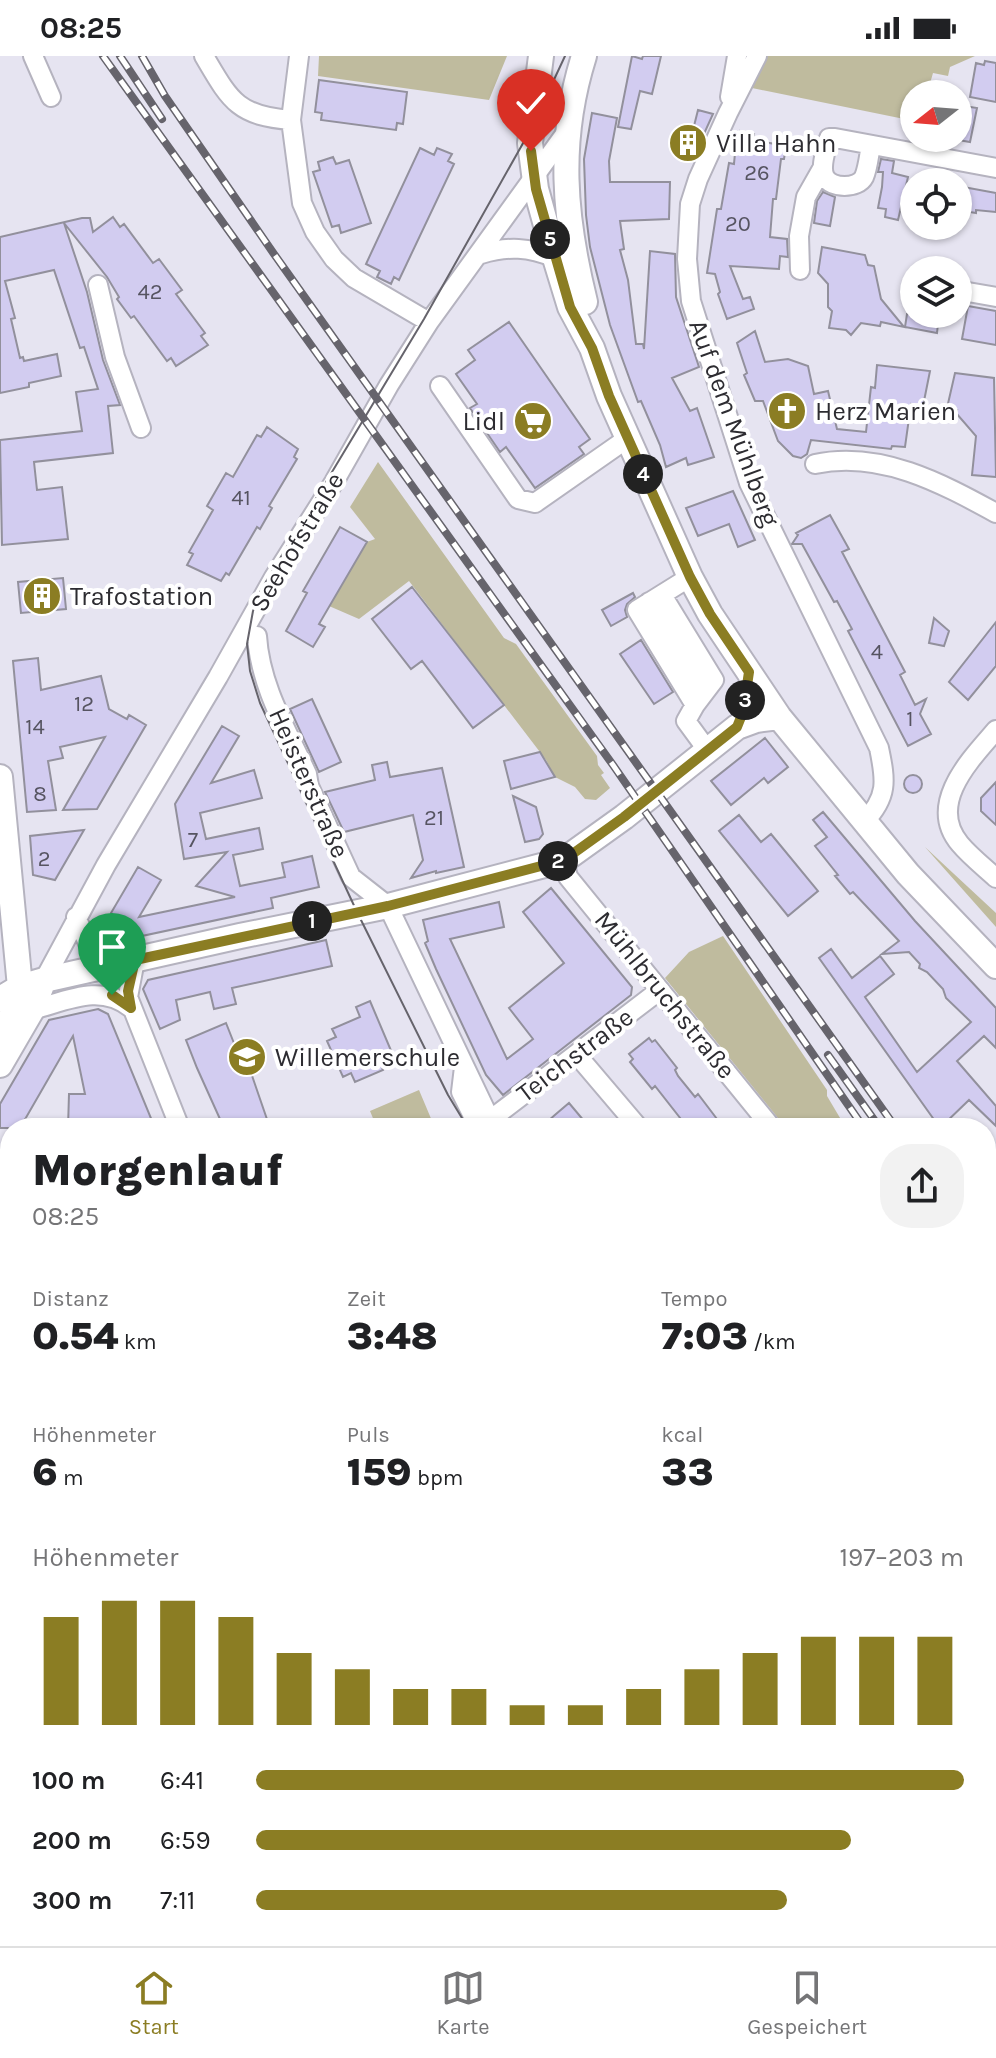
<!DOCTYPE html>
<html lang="de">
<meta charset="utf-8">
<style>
body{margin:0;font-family:Karla,sans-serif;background:#f2f2f2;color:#202124;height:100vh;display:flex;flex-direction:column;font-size:30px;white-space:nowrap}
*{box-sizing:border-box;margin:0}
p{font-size:26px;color:#757577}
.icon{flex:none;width:44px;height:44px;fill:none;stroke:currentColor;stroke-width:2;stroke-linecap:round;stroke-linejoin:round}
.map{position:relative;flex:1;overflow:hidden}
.details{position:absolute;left:0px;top:1062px;width:996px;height:828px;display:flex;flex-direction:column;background:#fff;border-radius:32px 32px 0 0;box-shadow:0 2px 6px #0004}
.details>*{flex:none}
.needle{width:52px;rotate:253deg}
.fabs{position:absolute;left:900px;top:24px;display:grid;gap:16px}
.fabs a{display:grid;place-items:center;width:72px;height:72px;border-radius:50%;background:#fff;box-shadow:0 2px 6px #0004;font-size:40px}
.pin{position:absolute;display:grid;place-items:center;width:68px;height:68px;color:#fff;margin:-82px -34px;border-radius:50% 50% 50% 0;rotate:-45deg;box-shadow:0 0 8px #0007}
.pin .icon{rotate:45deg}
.km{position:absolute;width:40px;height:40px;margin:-20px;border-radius:50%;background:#222;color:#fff;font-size:22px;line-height:40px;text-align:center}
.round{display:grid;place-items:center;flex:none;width:84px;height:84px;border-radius:32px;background:#f2f2f2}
.headline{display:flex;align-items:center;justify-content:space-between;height:136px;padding:0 32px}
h1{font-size:44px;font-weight:800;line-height:60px}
.figures{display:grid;grid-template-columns:repeat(3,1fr);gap:12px;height:136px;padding:8px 32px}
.figures div{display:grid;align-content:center}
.figures b{font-size:40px;font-weight:800}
.figures small{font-size:22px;font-weight:400}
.figures p{font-size:22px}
.chart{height:224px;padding:16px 32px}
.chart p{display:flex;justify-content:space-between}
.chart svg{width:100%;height:144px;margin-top:8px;stroke:#8b7d23;stroke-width:6}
ul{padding:0 32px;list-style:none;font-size:26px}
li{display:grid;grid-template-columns:128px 96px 1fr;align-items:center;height:60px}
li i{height:20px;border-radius:10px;background:#8b7d23}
.status{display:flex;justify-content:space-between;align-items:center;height:56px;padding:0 40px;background:#fff;direction:ltr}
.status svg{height:22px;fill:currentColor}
.dock{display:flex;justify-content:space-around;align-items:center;height:112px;border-top:2px solid #e0e0e0;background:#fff;font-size:22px;color:#757577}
.dock a{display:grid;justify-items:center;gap:4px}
.dock .current{color:#8b7d23}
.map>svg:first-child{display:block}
</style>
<div class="status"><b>08:25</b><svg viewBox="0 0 49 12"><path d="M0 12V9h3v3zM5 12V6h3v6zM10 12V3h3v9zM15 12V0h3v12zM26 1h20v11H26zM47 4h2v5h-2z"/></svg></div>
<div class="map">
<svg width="996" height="1890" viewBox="0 0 996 1890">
<rect width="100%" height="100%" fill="#e6e4f1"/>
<path fill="#bfbb9e" d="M319,0H507L489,44L318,20Z
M767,0H975L950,11L948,20L933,17L927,38H914V65L752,32L755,21Z
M378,406L504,582L516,588L597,700L598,709L604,717L601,719L610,732L596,744L585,743L575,731L555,721L546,704L409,525L359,563L329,550L367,486L375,483L350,451Z
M925,791L996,857V871Z
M723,880L827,1034V1040L846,1072H786L665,922L689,896Z
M419,1034L435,1072H377L370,1055Z
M986,1262L996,1275V1332L986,1319Z
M996,1591V1673L986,1681V1599Z
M408,1880H542L523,1890H410L405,1882Z"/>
<path fill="#d2ccf0" stroke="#92909c" stroke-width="2" d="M632,0L642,3L643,0H661L652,38L640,35L631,73L618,71Z
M985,5L996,7V46L970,41L976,7L984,9Z
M319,24L407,36L403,68L397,67L396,74L321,64L322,57L315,56Z
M958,49L977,52L970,86L958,84Z
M698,54L713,58L693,102L673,97L681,71L693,74Z
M592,57L617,62L609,105L610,126H670L669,163L620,165L624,193L620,194L628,224L636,288H643L644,293L650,195L675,198L676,241L699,311L672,322L690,355L697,352L714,401L688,409L686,402L666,411L660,389L641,345L638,346L610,269L590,191L586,159L584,103Z
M740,75L754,78L753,84L786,90L784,103H781L776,143H773L770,181L787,183L788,201L780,200L779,213L730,210L743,243L750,241L754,253L727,263L718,238L720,236L715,218L707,217L717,153H721L729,107L734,108L736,86H739Z
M420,92L434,99L437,92L452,98L448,105L454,108L399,224L394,221L391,228L377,221L380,215L366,208Z
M333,101L336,108L349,104L371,167L341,177L339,169L332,171L313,116L320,114L318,106Z
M881,103L894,105L892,117L908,121L898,164L885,161L886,153L878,152L882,131L883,116H878Z
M958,130L996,137V156L976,154V157L958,154Z
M823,136L835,141L830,170L814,167L817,145Z
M113,161L120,171L124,168L153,207L159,203L182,234L176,238L205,277L201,280L208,289L176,310L171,302L167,305L134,260L131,262L117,243L119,241L107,221L64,167L87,236L103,304L120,349L108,350L113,397L34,406L37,434L62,431L68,483L2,489L0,384L82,375L76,336L98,333L84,291L80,292L54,214L5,225L15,262L11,263L20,302L23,301L24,305L57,298L61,320L29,327V331L0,337V181L82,162H90L93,176Z
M822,191L865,199L868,209L874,210L881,243L904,271L881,266L880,270L861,267L851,279L846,274L829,272L832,255L828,251V228L818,217Z
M968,250L996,255V289L962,283Z
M907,258H939L937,277L905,271Z
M509,266L590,383L579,391L584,398L535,432L506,391L500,396L470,352L477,348L456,318L475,304L468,294Z
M755,275L765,306L788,303L808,310L814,338L828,335L837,373L866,376L871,331L875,332L877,309L930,315L923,350L911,348L905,391L892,390L891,393L811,384L807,398L801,402L793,400L778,385L763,345H755L744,319L747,317L737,287Z
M955,317L994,322L996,421L972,419L976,380L956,357L957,354L947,352Z
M267,371L298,393L294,401L297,403L269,450L272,452L260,473L257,471L229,519L226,517L221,525L187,509L193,498L189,496L213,454L207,450L226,417L233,421L257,379L261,381Z
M733,435L755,484L738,491L729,468L698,480L686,452Z
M830,459L849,493L842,496L905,616L900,619L915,649L926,643L920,658L931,678L908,690L848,575L852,573L837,545L834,546L802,488H792L798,479L796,477Z
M340,471L367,486L319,568L325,571L313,591L286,575L307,537L303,535Z
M63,522L66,553L21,557L18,526Z
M412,531L504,649L473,672L422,605L411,613L372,563Z
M633,537L635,541L627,548L625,554L627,561L611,570L602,554Z
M934,562L949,575L944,590L929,587Z
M996,566V610L968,644L949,626Z
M641,584L673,636L654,648L620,598Z
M38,602L41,634L101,620L109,653L127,663L129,659L146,669L97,753L63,754L105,681L60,691L63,702L48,705L56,754L27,756L13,605Z
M312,643L341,706L319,716L290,653Z
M222,670L239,680L211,727L254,714L262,742L200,757L206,783L259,772L263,793L233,799L240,830L285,821L282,807L312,800L319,831L271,842L273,852L123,884L111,857L138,811L161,824L139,861L235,841L196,830L227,796L184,803L175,748Z
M765,682L788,711L768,727L764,722L731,749L711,725Z
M540,696L555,721L511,733L504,705Z
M387,706L390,721L442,712L464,811L436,817V815L411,822L423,804L413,759L344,776L325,736L375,724L372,709Z
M904 728a9 9 0 1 1 18 0a9 9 0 1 1-18 0Z
M996,726V769L981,755V742Z
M513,740L536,751L543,778L539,783L525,786Z
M823,756L915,865L996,952V992L984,980L957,1005L996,1050V1070L969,1044L940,1072L819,902L831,893L852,922L880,900L894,918L865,941L917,1016L971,966L946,942L943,933L927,916L919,912L920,908L909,896L882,898L899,885L853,836L850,838L835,820L838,819L815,790L827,781L813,764Z
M739,759L761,786L771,778L818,835L788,860L719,775Z
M84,774L55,824L33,819L30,780Z
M551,832L632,931L631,939L503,1039L486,1019L436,913L425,887L428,885L423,864L499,846L504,871L450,883L507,1003L533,983L509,952L564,907L523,856Z
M326,884L332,910L232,932L236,948L214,953L210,936L176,944L180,964L160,973L143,933L148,924Z
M370,945L395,1004L381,1009L383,1014L355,1026L351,1017L343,1021L327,985L336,981L332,973L360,961L356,951Z
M98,953L108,958L155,1072H68L69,1038H85L73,980L20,1072H0V1048L49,964Z
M226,967L243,1010L248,1008L270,1072H224L197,1012L186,984Z
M649,982L652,986L655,984L677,1012L675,1014L678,1020L695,1041L698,1038L720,1067L713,1072H688L655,1030L652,1033L630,1006L633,1003L629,998Z
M569,1047L590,1072H540L556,1058Z"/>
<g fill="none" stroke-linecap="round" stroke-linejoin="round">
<defs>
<path id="minor" d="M33,0L51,41
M204,0C230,44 237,60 291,64
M299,0L291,64L302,147L315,176L334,203L354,222L429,266
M757,0L728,57L698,123L690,148L687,203L691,245L749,427L879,692C886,725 888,741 864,766
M730,41L737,0
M871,89C869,99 868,112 864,121C858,133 831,133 825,121C819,110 827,93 829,82H835L996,112
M481,198C508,190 529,191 555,202
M800,214L799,180L806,141L823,111
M98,229L115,301L141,372
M968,236L996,241
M440,330L518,443L535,447L628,382
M815,408C880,394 941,427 996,457
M662,539L714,624L695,649L637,554L690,521
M649,546L705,635
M257,580C260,630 287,674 307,718L309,730L351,821L388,850L494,1072
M695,649L686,665L708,695
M996,674C971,703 926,748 960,788C970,800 984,811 996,822
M564,804L568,821L772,1072
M76,861L88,887L112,909
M135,904L128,941L180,1072
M44,924L106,809L218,621L274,521L334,426L389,329L429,266L568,74
M32,954C67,945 100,927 131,952
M577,999L639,1072
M464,1011L461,1036L479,1072
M490,1064L660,934
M0,1162L8,1146
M986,1336L996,1348
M986,1527L996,1520
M0,1713H10
M986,1762L996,1755
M986,1797L996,1809
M0,1853L10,1856
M92,1880L121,1890
M315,1880L317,1890
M658,1880L659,1890
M143,1890L144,1880
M564,1890L580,1880
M813,1890L826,1880"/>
<path id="major" d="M541,0L530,87L536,133L555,202L570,251L592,292L609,340L690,521L710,558L779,661L908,818L996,910
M584,0C557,86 564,161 585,246
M0,721L20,931L12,959L0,978
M0,943L20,931L44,924L240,880L388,850L564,804L624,761L737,671L756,664L779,661
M0,1009L32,954L44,924
M986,1482L996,1476
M986,1503L996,1496
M0,1550L10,1549
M351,1890L368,1880"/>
</defs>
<use href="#minor" stroke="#b5b3bf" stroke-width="22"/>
<use href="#major" stroke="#b5b3bf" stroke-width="28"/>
<use href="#minor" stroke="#fff" stroke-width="18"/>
<use href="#major" stroke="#fff" stroke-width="24"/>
<path stroke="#66646c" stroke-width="2" d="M468,1072L448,1039L357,856L260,647L250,615L247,588L253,555L261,534L424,263L531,73L565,0
M0,1532L10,1531
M986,1792L996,1803"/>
<defs>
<path id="rail" d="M103,0L613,709L864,1072
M120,0L162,63
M142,0L165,40L274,198L896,1072
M828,999L880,1072
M986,1183L996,1197
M986,1200L996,1214
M986,1225L996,1238
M986,1244L996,1258"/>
</defs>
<use href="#rail" stroke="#66646c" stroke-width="8"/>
<use href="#rail" stroke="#fff" stroke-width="5" stroke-dasharray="15" stroke-linecap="butt"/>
</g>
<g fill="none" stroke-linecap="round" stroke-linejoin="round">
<defs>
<path id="route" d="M112,939L131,952L128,935L135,904L388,850L564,804L624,761L737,671L743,656L749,616L710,558L690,521L609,340L592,292L570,251L536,133L531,95"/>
</defs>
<use href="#route" stroke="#fff" stroke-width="16"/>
<use href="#route" stroke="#8b7d23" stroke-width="10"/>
</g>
<defs>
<symbol id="building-disc" viewBox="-11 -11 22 22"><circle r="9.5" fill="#8b7d23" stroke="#fff"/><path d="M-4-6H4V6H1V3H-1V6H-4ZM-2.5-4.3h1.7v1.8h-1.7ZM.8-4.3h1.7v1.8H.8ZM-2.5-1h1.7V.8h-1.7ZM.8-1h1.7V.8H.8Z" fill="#fff"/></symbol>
<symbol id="church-disc" viewBox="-11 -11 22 22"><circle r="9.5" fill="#8b7d23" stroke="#fff"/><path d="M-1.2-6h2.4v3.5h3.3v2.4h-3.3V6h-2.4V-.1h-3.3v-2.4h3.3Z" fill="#fff"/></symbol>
<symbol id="supermarket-disc" viewBox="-11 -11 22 22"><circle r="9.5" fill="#8b7d23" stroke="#fff"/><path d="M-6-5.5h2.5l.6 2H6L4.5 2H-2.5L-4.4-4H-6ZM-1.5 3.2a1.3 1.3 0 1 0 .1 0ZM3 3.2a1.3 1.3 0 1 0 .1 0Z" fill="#fff"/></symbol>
<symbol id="school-disc" viewBox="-11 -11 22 22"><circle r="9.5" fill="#8b7d23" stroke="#fff"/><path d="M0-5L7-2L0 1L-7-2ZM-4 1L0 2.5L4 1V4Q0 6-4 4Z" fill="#fff"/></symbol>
</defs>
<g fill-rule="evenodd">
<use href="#building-disc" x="666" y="65" width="44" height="44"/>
<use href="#church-disc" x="765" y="333" width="44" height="44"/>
<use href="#supermarket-disc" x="511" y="343" width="44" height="44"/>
<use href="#building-disc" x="20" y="518" width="44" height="44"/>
<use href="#school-disc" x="225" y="979" width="44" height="44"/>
</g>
<g text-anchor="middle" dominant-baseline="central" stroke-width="8" stroke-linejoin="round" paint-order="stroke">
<g font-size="22" fill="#565461">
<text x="757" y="117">26</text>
<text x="738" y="168">20</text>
<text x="150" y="236">42</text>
<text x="241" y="442">41</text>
<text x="877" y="596">4</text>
<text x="84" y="648">12</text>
<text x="910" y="663">1</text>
<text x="35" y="671">14</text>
<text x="40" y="738">8</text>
<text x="434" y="762">21</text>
<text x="193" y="784">7</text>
<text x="44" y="803">2</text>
</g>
<g font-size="26" fill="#2d2c31" stroke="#fff" text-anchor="start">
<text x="716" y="87">Villa Hahn</text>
<text x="815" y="355">Herz Marien</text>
<text x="505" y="365" text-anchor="end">Lidl</text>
<text x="70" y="540">Trafostation</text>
<text x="275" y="1001">Willemerschule</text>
</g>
<g font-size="26" fill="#2d2c31" stroke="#fff">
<text transform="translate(734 367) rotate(70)">Auf dem Mühlberg</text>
<text transform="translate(297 486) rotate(-59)">Seehofstraße</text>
<text transform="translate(309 727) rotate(66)">Heisterstraße</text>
<text transform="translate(665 939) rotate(51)">Mühlbruchstraße</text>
<text transform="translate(575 999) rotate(-37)">Teichstraße</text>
</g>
</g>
</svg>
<div class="fabs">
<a><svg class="needle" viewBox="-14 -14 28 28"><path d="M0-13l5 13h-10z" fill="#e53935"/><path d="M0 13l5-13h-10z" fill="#757577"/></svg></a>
<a><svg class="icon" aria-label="locate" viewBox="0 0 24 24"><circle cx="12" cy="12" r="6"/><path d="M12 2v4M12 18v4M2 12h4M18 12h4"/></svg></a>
<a><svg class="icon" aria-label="layers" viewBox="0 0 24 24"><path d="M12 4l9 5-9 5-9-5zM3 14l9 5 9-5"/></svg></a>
</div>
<div class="pin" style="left:112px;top:939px;background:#1e9e55"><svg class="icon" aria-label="arrive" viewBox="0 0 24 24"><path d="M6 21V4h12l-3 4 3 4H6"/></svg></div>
<div class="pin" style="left:531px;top:95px;background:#d93025"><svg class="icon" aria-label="check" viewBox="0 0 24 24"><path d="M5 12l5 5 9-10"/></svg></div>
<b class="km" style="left:312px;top:865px">1</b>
<b class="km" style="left:558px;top:805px">2</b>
<b class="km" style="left:745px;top:644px">3</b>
<b class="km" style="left:643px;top:418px">4</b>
<b class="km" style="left:550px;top:183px">5</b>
<section class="details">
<div class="headline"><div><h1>Morgenlauf</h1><p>08:25</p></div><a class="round"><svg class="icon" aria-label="share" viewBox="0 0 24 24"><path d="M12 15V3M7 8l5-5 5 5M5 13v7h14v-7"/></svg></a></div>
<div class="figures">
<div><p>Distanz</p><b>0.54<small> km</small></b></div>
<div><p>Zeit</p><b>3:48</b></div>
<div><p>Tempo</p><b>7:03<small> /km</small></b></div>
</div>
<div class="figures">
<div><p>Höhenmeter</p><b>6<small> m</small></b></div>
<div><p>Puls</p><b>159<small> bpm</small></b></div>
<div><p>kcal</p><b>33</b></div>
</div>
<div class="chart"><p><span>Höhenmeter</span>197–203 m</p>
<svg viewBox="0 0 160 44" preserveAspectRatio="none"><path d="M5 44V11M15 44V6M25 44V6M35 44V11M45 44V22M55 44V27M65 44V33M75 44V33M85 44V38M95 44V38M105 44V33M115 44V27M125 44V22M135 44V17M145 44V17M155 44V17"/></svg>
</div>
<ul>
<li><b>100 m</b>6:41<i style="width:100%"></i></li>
<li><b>200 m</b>6:59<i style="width:84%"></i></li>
<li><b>300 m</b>7:11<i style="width:75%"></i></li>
</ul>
</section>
</div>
<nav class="dock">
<a class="current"><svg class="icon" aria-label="home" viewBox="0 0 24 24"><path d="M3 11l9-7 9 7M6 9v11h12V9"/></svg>Start</a>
<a><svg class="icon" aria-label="map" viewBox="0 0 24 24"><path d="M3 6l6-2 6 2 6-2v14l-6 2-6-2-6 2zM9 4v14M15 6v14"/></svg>Karte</a>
<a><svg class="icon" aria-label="saved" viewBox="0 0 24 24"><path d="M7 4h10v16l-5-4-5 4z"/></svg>Gespeichert</a>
</nav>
